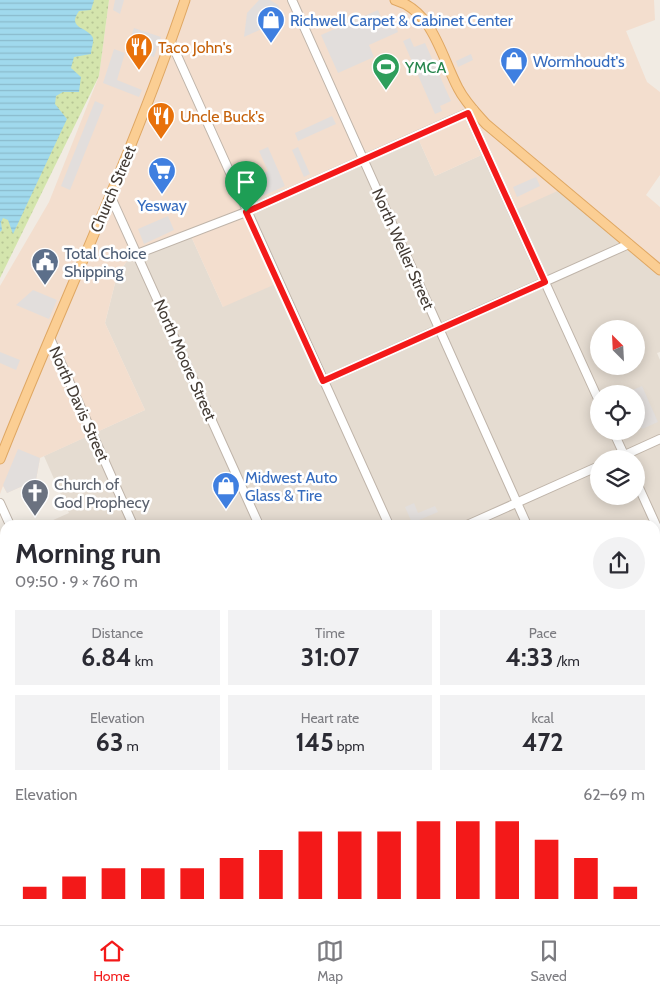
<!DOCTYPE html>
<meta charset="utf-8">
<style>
body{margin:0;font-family:Cabin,sans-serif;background:#f2f2f3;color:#2b2b33;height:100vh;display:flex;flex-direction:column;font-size:19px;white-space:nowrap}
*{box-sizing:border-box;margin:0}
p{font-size:16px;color:#7c7c81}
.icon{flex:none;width:28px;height:28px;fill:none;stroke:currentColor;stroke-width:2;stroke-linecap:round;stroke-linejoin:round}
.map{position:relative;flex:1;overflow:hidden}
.sheet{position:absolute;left:0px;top:520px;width:660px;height:405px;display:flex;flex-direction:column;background:#fff;border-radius:15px 15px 0 0;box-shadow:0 2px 12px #0003}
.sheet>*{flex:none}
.needle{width:32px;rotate:336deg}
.tools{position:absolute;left:590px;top:320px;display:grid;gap:10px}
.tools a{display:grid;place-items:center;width:55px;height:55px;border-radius:50%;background:#fff;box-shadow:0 2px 12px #0003;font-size:25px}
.pin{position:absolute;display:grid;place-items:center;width:42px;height:42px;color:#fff;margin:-51px -21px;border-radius:50% 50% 50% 0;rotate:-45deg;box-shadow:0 0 5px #0007}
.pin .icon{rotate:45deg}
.round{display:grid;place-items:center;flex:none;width:52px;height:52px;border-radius:26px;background:#f2f2f3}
.summary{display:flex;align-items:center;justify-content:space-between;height:85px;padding:0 15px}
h1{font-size:28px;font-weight:700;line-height:38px}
.stats{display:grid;grid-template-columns:repeat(3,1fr);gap:8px;height:85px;padding:5px 15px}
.stats div{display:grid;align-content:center;border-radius:0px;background:#f2f2f3;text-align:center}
.stats b{font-size:25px;font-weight:700}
.stats small{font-size:14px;font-weight:400}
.stats p{font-size:14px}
.chart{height:140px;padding:10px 15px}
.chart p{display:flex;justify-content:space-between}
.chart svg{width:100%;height:90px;margin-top:5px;stroke:#f31919;stroke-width:6}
.tabs{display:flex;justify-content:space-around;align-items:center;height:70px;border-top:1px solid #e1e1e2;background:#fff;font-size:14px;color:#7c7c81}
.tabs a{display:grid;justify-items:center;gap:2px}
.tabs .on{color:#f31919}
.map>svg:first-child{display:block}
</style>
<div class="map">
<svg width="660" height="925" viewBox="0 0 660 925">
<defs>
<pattern id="park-dots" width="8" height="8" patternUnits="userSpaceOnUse" patternTransform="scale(1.25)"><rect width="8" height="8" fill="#d4e5ad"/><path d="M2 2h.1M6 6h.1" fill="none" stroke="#b7c595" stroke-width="1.8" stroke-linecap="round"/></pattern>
<pattern id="water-rules" width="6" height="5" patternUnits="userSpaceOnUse" patternTransform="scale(1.25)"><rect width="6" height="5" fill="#a0d9ed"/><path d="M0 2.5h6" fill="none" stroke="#8bbbcc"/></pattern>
</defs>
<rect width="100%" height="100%" fill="#f1ebe3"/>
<path fill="#e5dcd1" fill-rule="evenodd" d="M417,136L435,176L486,153L562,189L660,270V352L657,353L660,360V925H0V690L5,688V920H655V525H42L69,513L44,456L145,410L105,323L117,275L127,261L137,254L190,234L223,307L246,212ZM599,329H636V366H599ZM599,394H636V431H599ZM599,459H636V496H599Z"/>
<path fill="#f3dece" d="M109,0H654L655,20L626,31L647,82L660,92V175L646,195L660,207V270L562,189L513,211L486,153L435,176L417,136L246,212L278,283L223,307L190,234L137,254L127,261L117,275L105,323L145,410L40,458L36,480L7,493L3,486L0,494V286L49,202L99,76Z"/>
<path fill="url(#park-dots)" d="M0,0H109L99,76L0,278Z"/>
<path fill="#e2dedc" d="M115,0H124L120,14L113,10Z
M259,0H270L278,5L284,19L244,37L247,13Z
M378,10L386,28L395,24L398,32L369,45L374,57L338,73L321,35Z
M134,28L161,37L154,57L127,48Z
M410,38L414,47L425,43L451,101L440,106L442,111L435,114L403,41Z
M114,49L125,53L117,80L142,90L139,97L103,83Z
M471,54L473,60L458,67L456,61Z
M95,101L104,105L70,190L61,186Z
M332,116L336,124L298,141L295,133Z
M268,147L285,186L254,200L245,181L268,171L259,151Z
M298,147L310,174L304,177L292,150Z
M536,177L540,186L517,197L513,187Z
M168,216L174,230L144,244L138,229Z
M33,290L57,300L49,319L16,305Z
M0,352L20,360L16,370L0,363Z
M642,386L658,422L642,429L636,415V394H623Z
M18,449L40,458L36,480L7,493L3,485Z
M414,503L418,513L435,506L438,512L412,523L405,507Z
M5,621V651L0,640V623Z"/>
<path fill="url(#water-rules)" d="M0,0H94L91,10L79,11C66,29 89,27 93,38C94,42 91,49 91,54L74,57L71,68L81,77L79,92H63L56,96L55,104L67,119L13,234L8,220L3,218L1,222L2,230L0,232Z"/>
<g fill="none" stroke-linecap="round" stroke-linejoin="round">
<defs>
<path id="minor" d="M292,0L527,525
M171,42L389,525
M468,113L599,401
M110,195L259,525
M137,254L246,212L474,110
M50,338L133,525
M323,381L629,244
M613,431L626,459
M616,459L660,439
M636,481L660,534
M0,503L10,525
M467,525L599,466
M655,634L660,632
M0,732L5,730
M0,788L5,799
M655,811L660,822
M59,920L61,925
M187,920L189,925
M308,920L310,925
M566,920L568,925
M415,925L419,920"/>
<path id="major" d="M395,0C433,11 441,56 458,88C465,102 476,113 486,124L660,270
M0,459C61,305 132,157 185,0
M655,829L660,827
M441,925L452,920"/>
</defs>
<use href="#minor" stroke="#bfb4a9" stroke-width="10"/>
<use href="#major" stroke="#dfa763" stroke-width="11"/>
<use href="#minor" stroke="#fff" stroke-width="8"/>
<use href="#major" stroke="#fbce93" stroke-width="9"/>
</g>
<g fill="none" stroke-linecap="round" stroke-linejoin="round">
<defs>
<path id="route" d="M468,113L545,282L323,381L246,212Z"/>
</defs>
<use href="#route" stroke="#fff" stroke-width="10"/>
<use href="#route" stroke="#f31919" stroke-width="6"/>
</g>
<defs>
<symbol id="shop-pin" viewBox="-11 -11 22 30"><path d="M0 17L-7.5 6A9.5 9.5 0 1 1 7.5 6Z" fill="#3f7fe0" stroke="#fff"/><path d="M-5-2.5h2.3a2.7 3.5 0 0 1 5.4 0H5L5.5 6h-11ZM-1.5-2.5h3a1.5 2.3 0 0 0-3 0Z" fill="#fff"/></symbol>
<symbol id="restaurant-pin" viewBox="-11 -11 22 30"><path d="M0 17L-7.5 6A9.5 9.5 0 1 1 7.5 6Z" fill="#e8710a" stroke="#fff"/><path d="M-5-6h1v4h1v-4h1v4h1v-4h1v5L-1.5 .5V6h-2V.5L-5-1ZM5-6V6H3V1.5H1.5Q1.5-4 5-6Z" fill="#fff"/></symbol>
<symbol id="stadium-pin" viewBox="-11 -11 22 30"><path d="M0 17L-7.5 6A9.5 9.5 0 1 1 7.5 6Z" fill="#2e9e5b" stroke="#fff"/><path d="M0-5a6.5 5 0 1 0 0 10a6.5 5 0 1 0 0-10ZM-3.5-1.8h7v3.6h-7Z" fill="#fff"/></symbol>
<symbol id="supermarket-pin" viewBox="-11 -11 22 30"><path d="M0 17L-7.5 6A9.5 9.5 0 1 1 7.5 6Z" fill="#3f7fe0" stroke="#fff"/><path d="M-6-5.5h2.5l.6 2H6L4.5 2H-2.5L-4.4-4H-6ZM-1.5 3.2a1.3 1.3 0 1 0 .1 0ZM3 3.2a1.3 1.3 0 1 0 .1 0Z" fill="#fff"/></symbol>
<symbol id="civic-pin" viewBox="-11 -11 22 30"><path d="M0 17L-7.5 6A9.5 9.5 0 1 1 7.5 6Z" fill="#5c6f8a" stroke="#fff"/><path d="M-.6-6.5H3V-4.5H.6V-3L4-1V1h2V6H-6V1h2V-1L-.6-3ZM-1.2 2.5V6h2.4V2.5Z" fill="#fff"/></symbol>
<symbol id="church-pin" viewBox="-11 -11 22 30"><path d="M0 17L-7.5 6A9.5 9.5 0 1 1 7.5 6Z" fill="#6b7280" stroke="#fff"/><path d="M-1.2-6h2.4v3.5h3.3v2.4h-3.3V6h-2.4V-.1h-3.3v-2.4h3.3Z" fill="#fff"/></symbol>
</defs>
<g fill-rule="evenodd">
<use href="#shop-pin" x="255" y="4" width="32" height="43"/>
<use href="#restaurant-pin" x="123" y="31" width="32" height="43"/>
<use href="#shop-pin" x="498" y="45" width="32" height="43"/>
<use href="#stadium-pin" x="370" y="51" width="32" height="43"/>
<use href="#restaurant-pin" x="145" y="100" width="32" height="43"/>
<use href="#supermarket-pin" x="146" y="155" width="32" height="43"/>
<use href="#civic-pin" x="29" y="246" width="32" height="43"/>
<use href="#shop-pin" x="210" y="470" width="32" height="43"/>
<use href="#church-pin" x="19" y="477" width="32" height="43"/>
</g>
<g text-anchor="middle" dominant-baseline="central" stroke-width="5" stroke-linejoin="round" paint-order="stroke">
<g font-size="16" fill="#366cbe" stroke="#fff" text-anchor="start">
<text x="290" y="20">Richwell Carpet &amp; Cabinet Center</text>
<text x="533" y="61">Wormhoudt's</text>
<text x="162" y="205" text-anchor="middle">Yesway</text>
<text x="245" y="477">Midwest Auto<tspan x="245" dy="18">Glass &amp; Tire</tspan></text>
</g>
<g font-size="16" fill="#c56008" stroke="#fff" text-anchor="start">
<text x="158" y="47">Taco John's</text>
<text x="180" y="116">Uncle Buck's</text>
</g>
<g font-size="16" fill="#27864d" stroke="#fff" text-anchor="start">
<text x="405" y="67">YMCA</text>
</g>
<g font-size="16" fill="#433b34" stroke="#fff">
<text transform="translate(113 189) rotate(-67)">Church Street</text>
<text transform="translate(403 249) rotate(66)">North Weller Street</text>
<text transform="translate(185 360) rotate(66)">North Moore Street</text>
<text transform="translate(79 404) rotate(66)">North Davis Street</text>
</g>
<g font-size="16" fill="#4e5e75" stroke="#fff" text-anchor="start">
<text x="64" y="253">Total Choice<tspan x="64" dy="18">Shipping</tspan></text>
</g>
<g font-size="16" fill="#5b616d" stroke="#fff" text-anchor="start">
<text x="54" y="484">Church of<tspan x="54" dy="18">God Prophecy</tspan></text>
</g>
</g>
</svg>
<div class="tools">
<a><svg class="needle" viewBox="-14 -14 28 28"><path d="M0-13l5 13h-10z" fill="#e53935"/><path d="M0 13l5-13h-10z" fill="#7c7c81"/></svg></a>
<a><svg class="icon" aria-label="locate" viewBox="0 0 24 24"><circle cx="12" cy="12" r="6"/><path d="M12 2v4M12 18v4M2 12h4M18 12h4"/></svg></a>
<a><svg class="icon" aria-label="layers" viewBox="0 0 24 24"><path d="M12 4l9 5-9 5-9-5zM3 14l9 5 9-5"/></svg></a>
</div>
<div class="pin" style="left:246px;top:212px;background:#1e9e55"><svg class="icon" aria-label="arrive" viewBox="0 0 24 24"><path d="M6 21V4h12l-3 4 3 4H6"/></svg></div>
<section class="sheet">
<div class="summary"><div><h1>Morning run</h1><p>09:50 · 9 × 760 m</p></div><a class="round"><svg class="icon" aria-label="share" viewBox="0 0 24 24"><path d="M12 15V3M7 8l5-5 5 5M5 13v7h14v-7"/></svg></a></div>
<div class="stats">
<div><p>Distance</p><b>6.84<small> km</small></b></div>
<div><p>Time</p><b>31:07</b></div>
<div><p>Pace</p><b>4:33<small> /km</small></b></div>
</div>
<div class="stats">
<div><p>Elevation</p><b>63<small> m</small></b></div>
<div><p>Heart rate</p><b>145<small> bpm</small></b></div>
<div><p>kcal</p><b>472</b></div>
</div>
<div class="chart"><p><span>Elevation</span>62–69 m</p>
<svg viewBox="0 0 160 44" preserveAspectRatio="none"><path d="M5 44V38M15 44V33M25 44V29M35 44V29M45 44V29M55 44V24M65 44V20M75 44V11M85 44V11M95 44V11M105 44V6M115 44V6M125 44V6M135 44V15M145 44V24M155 44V38"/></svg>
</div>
</section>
</div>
<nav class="tabs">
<a class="on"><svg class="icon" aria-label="home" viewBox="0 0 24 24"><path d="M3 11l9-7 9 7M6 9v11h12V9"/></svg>Home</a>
<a><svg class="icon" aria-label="map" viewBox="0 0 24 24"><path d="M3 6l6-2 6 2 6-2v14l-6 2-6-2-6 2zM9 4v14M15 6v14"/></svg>Map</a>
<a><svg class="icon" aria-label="saved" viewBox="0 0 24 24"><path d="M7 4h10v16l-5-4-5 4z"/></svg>Saved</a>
</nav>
